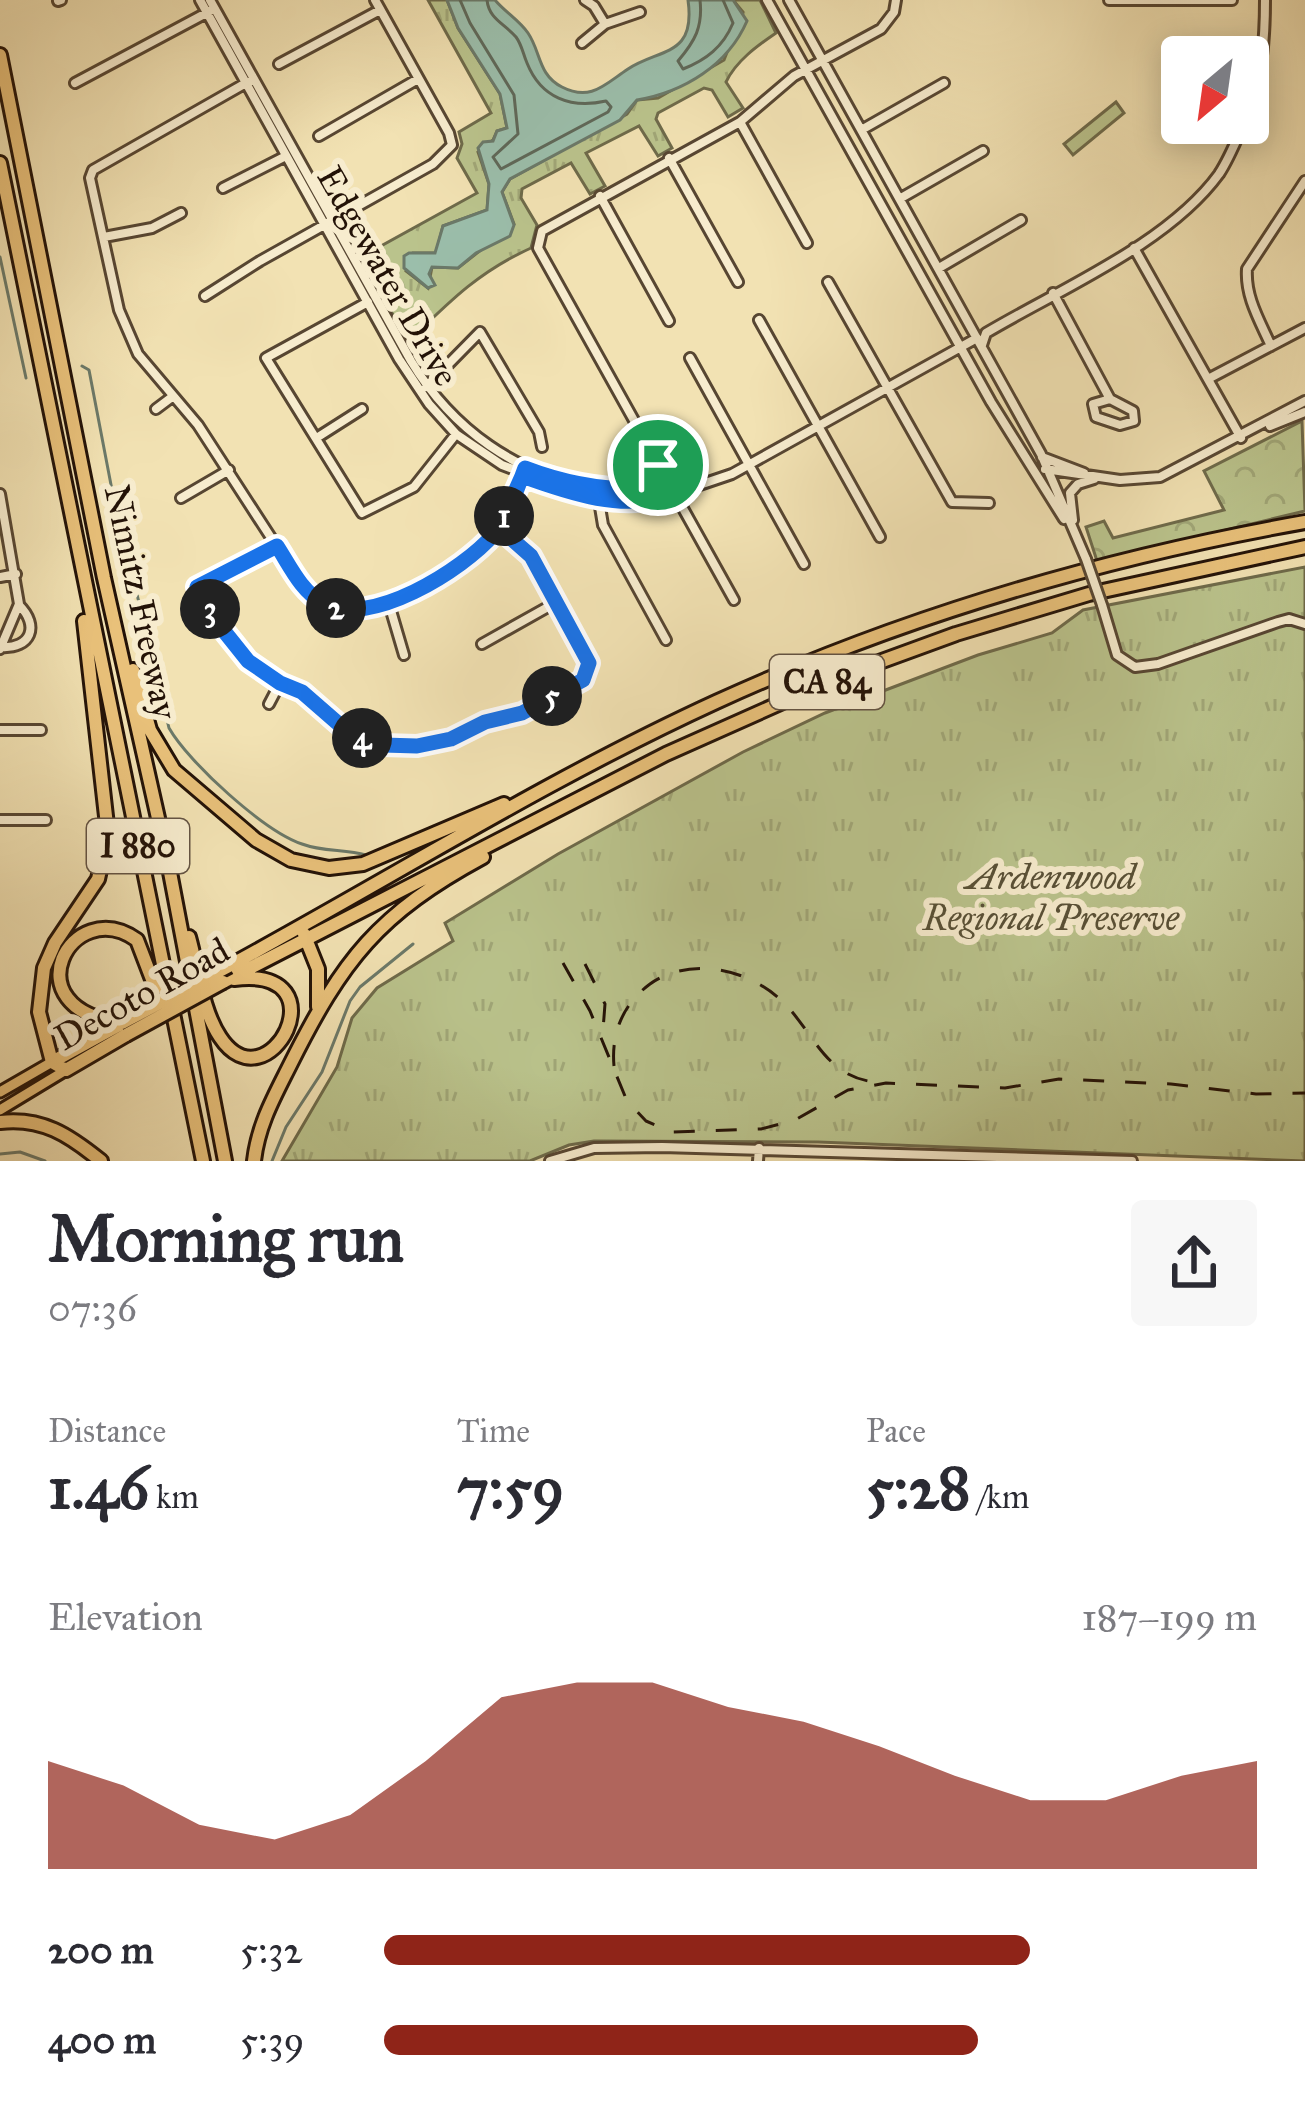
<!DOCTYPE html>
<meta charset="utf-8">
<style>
body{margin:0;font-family:"IM FELL Great Primer",serif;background:#f7f7f7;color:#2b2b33;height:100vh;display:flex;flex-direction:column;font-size:45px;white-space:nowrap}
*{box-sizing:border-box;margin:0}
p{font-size:39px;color:#7c7c81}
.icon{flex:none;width:66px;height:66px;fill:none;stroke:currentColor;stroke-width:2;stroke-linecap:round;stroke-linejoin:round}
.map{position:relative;height:1161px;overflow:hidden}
.panel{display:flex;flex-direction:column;background:#fff;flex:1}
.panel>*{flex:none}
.needle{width:78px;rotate:209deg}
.buttons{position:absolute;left:1161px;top:36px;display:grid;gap:24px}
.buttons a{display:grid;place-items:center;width:108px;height:108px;border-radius:12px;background:#fff;box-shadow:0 6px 30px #0003;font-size:60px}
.pin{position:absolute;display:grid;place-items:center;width:102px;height:102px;color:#fff;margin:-51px;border:6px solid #fff;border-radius:50%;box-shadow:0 3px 12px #0007}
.km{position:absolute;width:60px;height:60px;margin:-30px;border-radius:50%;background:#222;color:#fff;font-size:33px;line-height:60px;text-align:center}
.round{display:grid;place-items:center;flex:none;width:126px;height:126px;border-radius:12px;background:#f7f7f7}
.head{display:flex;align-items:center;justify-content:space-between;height:204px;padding:0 48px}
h1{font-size:66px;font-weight:700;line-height:90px}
.stats{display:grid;grid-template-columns:repeat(3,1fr);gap:18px;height:204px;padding:12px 48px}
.stats div{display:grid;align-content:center}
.stats b{font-size:60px;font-weight:700}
.stats small{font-size:33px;font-weight:400}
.stats p{font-size:33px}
.chart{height:336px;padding:24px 48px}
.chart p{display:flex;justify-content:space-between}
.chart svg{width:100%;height:216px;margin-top:12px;fill:#8f2418;opacity:.7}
ul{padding:0 48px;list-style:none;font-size:39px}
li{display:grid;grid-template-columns:192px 144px 1fr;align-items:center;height:90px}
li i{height:30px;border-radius:15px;background:#8f2418}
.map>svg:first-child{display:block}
</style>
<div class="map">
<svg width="1305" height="1161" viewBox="0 0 1305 1161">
<defs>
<pattern id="grass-tufts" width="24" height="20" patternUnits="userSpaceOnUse" patternTransform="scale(3)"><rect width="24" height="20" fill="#bac38c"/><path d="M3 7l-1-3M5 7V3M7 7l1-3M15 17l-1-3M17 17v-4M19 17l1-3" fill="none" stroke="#a0a677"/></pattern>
<pattern id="forest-crowns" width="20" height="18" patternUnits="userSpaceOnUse" patternTransform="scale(3)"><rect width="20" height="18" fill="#bac38c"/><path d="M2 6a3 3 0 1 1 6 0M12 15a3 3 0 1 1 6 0" fill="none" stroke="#a0a677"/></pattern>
</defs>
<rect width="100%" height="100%" fill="#f2e2b3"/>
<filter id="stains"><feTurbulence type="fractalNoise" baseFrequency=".00167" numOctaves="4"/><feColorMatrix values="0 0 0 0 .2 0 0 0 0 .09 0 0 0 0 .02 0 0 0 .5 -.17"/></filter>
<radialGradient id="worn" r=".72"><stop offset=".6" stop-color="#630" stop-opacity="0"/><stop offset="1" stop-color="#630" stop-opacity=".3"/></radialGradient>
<path fill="url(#grass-tufts)" stroke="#6e6a4a" stroke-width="3" d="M428,0H447L458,28L500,94L507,128L497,131L493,140L478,152L489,184L487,210L443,226L436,253H413L406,271L428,288L432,267L458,268L514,224L502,192L510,179L627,114L637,100L658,98L724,60L743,12L733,0H760L776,33C757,46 736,61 726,82L743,108L728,117L712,90L704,88L658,113L656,119L672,148L658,156L639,126L586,153L605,186L590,194L571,163L522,189L521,198L537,225L531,248C478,272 449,302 408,342L361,257L477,193L457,158L462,144L459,132L491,113Z
M1305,567V1161L818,1142L594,1141L569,1145L530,1161H282L337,1067L352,1018L377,988L453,941L445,923L558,854L743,752L825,713L978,655L1052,633L1083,610Z"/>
<path fill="url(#forest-crowns)" stroke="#6e6a4a" stroke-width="3" d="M1302,421L1305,511L1097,561L1086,527L1104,521L1113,538L1224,510L1204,471Z"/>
<path fill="#bac38c" stroke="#6e6a4a" stroke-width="3" d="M1116,102L1124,113L1073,155L1064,144Z"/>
<path fill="#9bbeab" stroke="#6b7969" stroke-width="3" d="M447,0H495C505,12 519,20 528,33C541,52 538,75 562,87C591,102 605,84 628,69C660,48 696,57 688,0H733L747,21C728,65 684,92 637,100L620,120L510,179L502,192L514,225L510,236L476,253L458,268L432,267L429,274L435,285L428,288L404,268V256L409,253H435L443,226L487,210L489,184L478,148L483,142L493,141L497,131L507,128L500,94L458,28Z"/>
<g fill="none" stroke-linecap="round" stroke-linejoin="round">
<path stroke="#5f6859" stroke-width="3" d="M460,0L470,23L514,95L518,134L493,157L501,169L608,112L611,107L606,101C571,109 541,98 527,63C523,54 522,45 516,37C504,23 489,19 487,0
M700,0C703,27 695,41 678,61L683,69C706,60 723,47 733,23L723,0"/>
<path stroke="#6b7969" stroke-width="3" d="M0,257L26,378
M82,366L89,370L112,490L169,728C189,763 264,831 302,844C323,852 345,849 366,855
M0,1154L20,1152L45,1161
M272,1161L286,1127L322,1072L350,1001L360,987L413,944"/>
<defs>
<path id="minor" d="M200,0L399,359L429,404L456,434L502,465L584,495L658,499L732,474L977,338
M210,0L411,361C452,429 517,476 597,488C622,492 647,487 671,491
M585,0L594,6L605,24
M767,0L991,402L1064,519
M789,0L1041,454L1086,559
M1109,0H1232
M58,1L61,0
M582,43L605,24L640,12
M279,64L380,10
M253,79L93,170L90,178L119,310L138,354L198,425L301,584C315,597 328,609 348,611C387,614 479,561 499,527C510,510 518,487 525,468
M75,83L212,10
M1248,113C1262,76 1265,40 1265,0
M740,122L807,243
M863,129L944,83
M319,136L418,79
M669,158L738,282
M223,188L286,156
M600,196L669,321
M901,198L983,151
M104,237L152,228L181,213
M1134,248L1241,438
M939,268L1021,220
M828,282L952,502L989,503
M1053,293L1110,399L1133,411L1134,421L1120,425L1096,417L1093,404L1110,399
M205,296L260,261L433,164L452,145L449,133L375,0
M368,302L266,358L362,513L414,487L456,434
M759,320L880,537
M982,345L986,333C1060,289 1168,244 1219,174C1229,159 1237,139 1244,123
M1271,346C1260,321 1245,297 1247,269L1305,181
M690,358L804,564
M1208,379L1305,328
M426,387L480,332L539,432L542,447
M156,409L172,397
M1270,426L1305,412
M318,437L362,409
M1042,457L1084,473
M1045,469L1120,480L1160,477L1305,401
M0,494L19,604L0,649
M598,495L603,525L666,640
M181,498L229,470
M1073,520L1070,493L1078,484L1094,479
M277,546L197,587L220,626L248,661L280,683L302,692L341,726L383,745L417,746L451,739L485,722L522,713L583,680L589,672V663L531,556L521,544L499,528
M0,577L16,574
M734,600L538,248L542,231L740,122L794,76L881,29L894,12L896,0
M389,604L404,655
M1102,605L1117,655L1135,667L1158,664L1278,622L1289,619L1305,624
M482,644L555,603
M1,647C31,649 40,626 19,605
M269,704L280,683
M0,730H41
M0,820H46
M550,1161L594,1148L662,1147L1132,1161
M758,1161L759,1148"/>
<path id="major" d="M0,1092L52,1062
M0,1110L66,1070"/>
<path id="highway" d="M0,55L104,578L169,867L225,1161
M0,163L203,1161
M84,621L108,834L98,879L55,943L44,968L39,1012L52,1062L66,1070L126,1035
M133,670L150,730L174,770L256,840L291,860L329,868L363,864L504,804
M304,934L318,969V1007
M189,937C198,969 202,1010 220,1037C268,1110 345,965 234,979
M229,966C391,878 548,779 716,702C904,616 1102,558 1305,522
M223,982L666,754L841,676L956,634L1089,594L1305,547
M122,1023C9,1010 71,893 137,940L163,1008
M52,1062L121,1024
M0,1122C42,1117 69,1135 101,1161
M254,1161C258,1125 274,1097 290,1065C343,959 378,914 483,857"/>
</defs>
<use href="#minor" stroke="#574632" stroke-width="14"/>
<use href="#major" stroke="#231207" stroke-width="15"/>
<use href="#highway" stroke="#231207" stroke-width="18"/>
<use href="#minor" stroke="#f7ecce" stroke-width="8"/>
<use href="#major" stroke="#e9c17a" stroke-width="9"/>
<use href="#highway" stroke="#e9c17a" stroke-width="12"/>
<path stroke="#231207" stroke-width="3" stroke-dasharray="21 21" stroke-linecap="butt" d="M563,963L590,1011L627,1101L646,1121L672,1132L761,1129L795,1120L848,1090L886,1083L1005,1088L1059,1079L1171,1084L1256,1094L1305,1093
M585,964L605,1004L603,1030
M614,1066C611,1033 623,1004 650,984C691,955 752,969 786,1005C815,1036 827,1077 875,1082"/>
<defs>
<path id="minor-bridge" d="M1086,559L1102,605"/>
<path id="highway-bridge" d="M122,1023L229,966
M126,1035L223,982"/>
</defs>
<use href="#minor-bridge" stroke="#574632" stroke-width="14" stroke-linecap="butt"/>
<use href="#highway-bridge" stroke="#231207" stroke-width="18" stroke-linecap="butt"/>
<use href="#minor-bridge" stroke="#f7ecce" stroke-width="8"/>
<use href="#highway-bridge" stroke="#e9c17a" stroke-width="12"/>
</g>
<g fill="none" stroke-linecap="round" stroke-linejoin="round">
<defs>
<path id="route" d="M658,465L642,489C601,490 564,483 525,468C517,489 508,517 494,534C463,570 369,629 323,603C301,591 290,566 277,546L197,587L220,626L248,661L280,683L302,692L341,726L383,745L417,746L451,739L485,722L522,713L583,680L589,663L531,556L499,528L522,476C566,492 628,514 673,492L658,465"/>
</defs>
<use href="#route" stroke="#fff" stroke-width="24"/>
<use href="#route" stroke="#1a73e8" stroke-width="15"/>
</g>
<g text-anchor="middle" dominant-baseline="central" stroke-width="12" stroke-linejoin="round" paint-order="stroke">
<g fill="#f7ecce" stroke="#635343" stroke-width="3">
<rect x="770" y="655" width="114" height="54" rx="9"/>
<rect x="87" y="819" width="102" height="54" rx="9"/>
</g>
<g font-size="33" font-weight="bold" fill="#231207">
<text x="827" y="682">CA 84</text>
<text x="138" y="846">I 880</text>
</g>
<g font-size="36" fill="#231207" stroke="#f7ecce">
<text transform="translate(388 276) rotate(60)">Edgewater Drive</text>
<text transform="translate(141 602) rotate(78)">Nimitz Freeway</text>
<text transform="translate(142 994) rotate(-29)">Decoto Road</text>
</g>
<g font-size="36" font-style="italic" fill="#585036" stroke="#f7ecce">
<text x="1051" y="877">Ardenwood<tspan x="1051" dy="41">Regional Preserve</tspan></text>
</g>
</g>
<rect width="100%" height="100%" filter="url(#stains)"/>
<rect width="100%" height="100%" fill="url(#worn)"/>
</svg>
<div class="buttons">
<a><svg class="needle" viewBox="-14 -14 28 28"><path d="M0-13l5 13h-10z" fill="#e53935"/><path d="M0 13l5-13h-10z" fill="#7c7c81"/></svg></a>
</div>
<div class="pin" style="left:658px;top:465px;background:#1e9e55"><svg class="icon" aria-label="arrive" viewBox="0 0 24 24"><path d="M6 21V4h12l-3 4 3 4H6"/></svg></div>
<b class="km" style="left:504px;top:516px">1</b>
<b class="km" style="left:336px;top:608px">2</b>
<b class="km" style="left:210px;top:609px">3</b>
<b class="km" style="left:362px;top:738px">4</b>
<b class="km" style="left:552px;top:696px">5</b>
</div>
<section class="panel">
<div class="head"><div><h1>Morning run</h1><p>07:36</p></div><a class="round"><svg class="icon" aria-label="share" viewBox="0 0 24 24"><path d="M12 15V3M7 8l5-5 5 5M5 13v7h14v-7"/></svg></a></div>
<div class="stats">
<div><p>Distance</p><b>1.46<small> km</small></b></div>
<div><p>Time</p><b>7:59</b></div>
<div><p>Pace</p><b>5:28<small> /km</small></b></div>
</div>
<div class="chart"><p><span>Elevation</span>187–199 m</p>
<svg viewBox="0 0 160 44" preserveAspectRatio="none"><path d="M0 44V22L10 27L20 35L30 38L40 33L50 22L60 9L70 6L80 6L90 11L100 14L110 19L120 25L130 30L140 30L150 25L160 22V44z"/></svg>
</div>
<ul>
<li><b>200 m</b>5:32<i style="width:74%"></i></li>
<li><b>400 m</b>5:39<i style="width:68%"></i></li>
</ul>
</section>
